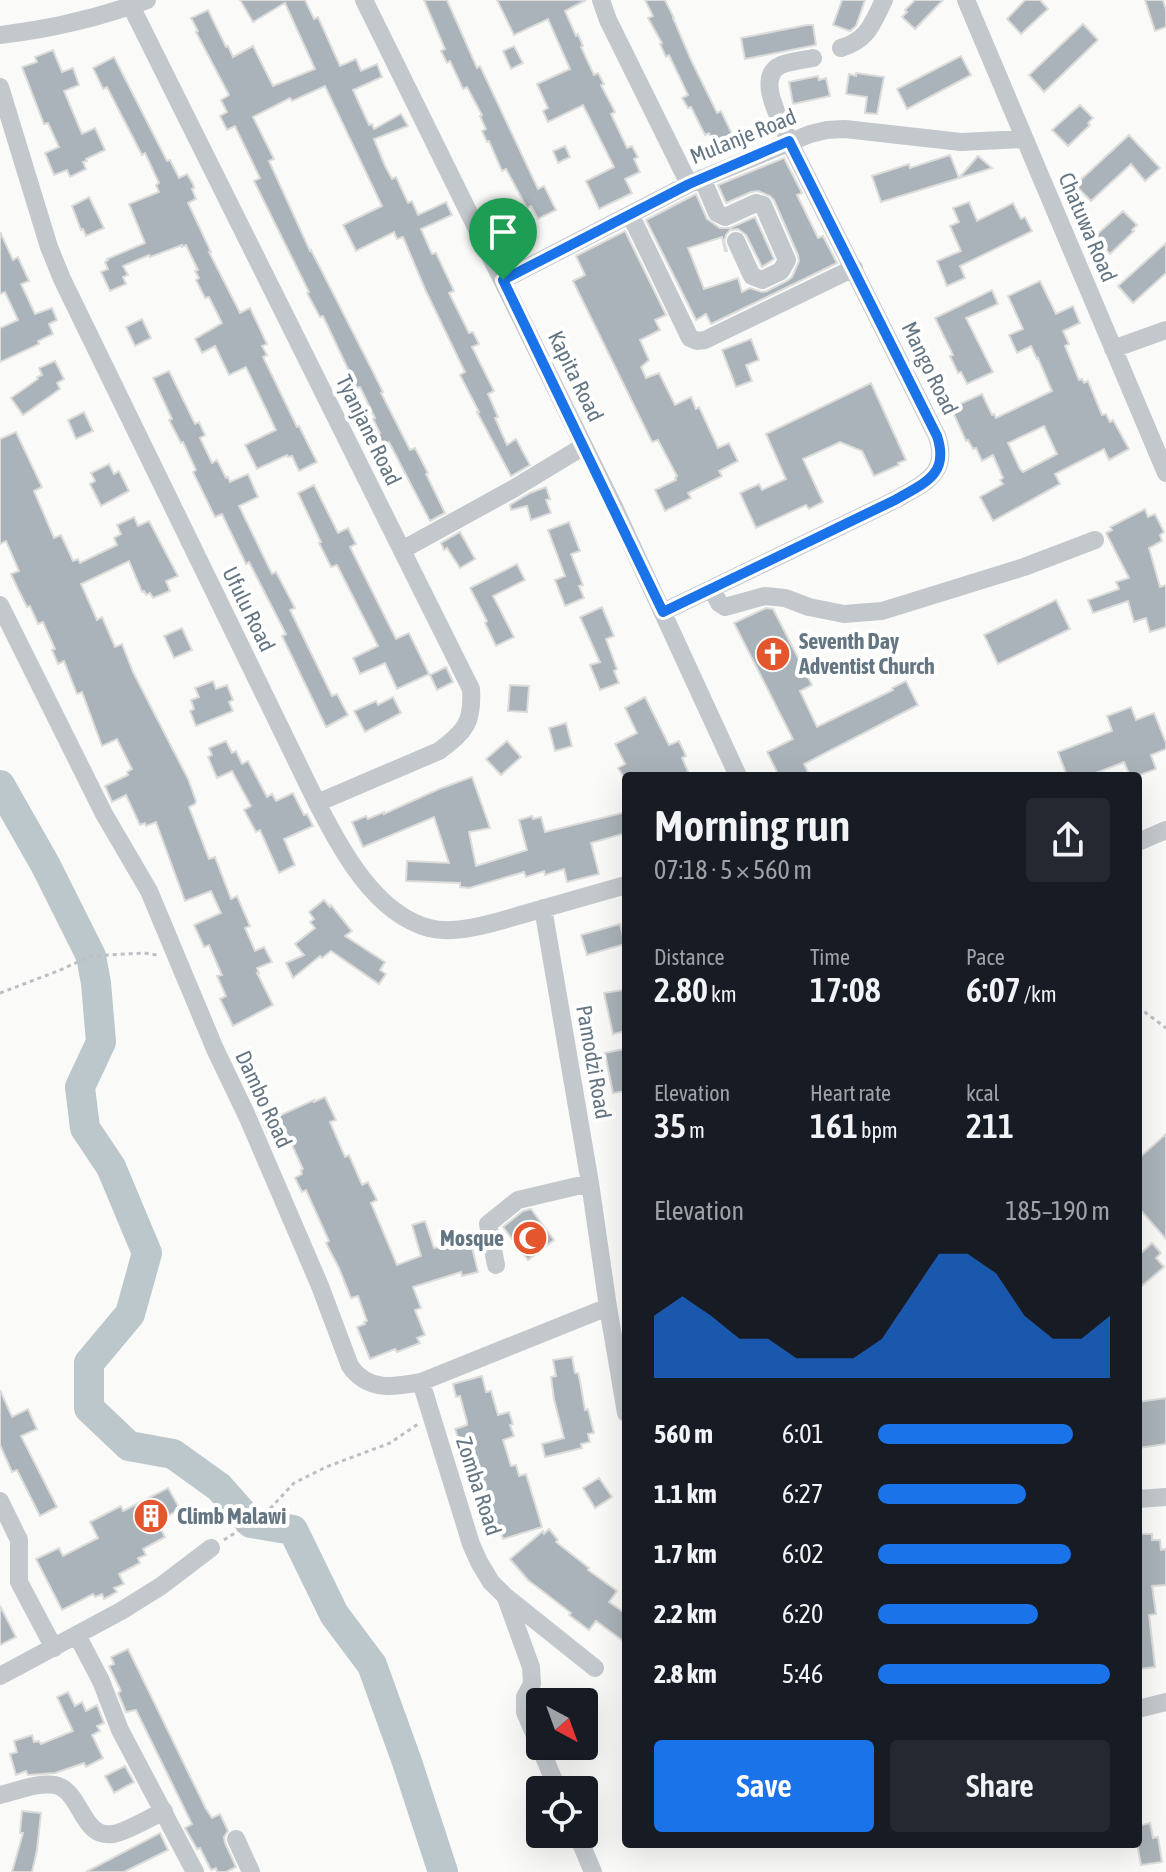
<!DOCTYPE html>
<meta charset="utf-8">
<style>
body{margin:0;font-family:"Asap Condensed",sans-serif;background:#242831;color:#f1f3f6;height:100vh;display:flex;flex-direction:column;font-size:30px;white-space:nowrap}
*{box-sizing:border-box;margin:0}
p{font-size:26px;color:#9ea1a6}
.icon{flex:none;width:44px;height:44px;fill:none;stroke:currentColor;stroke-width:2;stroke-linecap:round;stroke-linejoin:round}
.map{position:relative;flex:1;overflow:hidden}
.panel{position:absolute;left:622px;top:772px;width:520px;height:1076px;display:flex;flex-direction:column;background:#171b24;border-radius:8px;box-shadow:0 8px 32px #0002}
.panel>*{flex:none}
.needle{width:52px;rotate:139deg}
.buttons{position:absolute;left:526px;top:1688px;display:grid;gap:16px}
.buttons a{display:grid;place-items:center;width:72px;height:72px;border-radius:8px;background:#171b24;box-shadow:0 8px 32px #0002;font-size:40px}
.pin{position:absolute;display:grid;place-items:center;width:68px;height:68px;color:#fff;margin:-82px -34px;border-radius:50% 50% 50% 0;rotate:-45deg;box-shadow:0 0 8px #0007}
.pin .icon{rotate:45deg}
.round{display:grid;place-items:center;flex:none;width:84px;height:84px;border-radius:8px;background:#242831}
.headline{display:flex;align-items:center;justify-content:space-between;height:136px;padding:0 32px}
h1{font-size:44px;font-weight:600;line-height:60px}
.stats{display:grid;grid-template-columns:repeat(3,1fr);gap:12px;height:136px;padding:8px 32px}
.stats div{display:grid;align-content:center}
.stats b{font-size:34px;font-weight:600}
.stats small{font-size:22px;font-weight:400}
.stats p{font-size:22px}
.chart{height:224px;padding:16px 32px}
.chart p{display:flex;justify-content:space-between}
.chart svg{width:100%;height:144px;margin-top:8px;fill:#1a73e8;opacity:.7}
.cta{display:flex;gap:16px;margin-top:auto;padding:16px 32px}
.cta a{flex:1;height:92px;border-radius:8px;background:#1a73e8;color:#fff;font-size:32px;font-weight:600;line-height:92px;text-align:center}
.cta a+a{background:#242831;color:#f1f3f6}
ul{padding:0 32px;list-style:none;font-size:26px}
li{display:grid;grid-template-columns:128px 96px 1fr;align-items:center;height:60px}
li i{height:20px;border-radius:10px;background:#1a73e8}
.map>svg:first-child{display:block}
</style>
<div class="map">
<svg width="1166" height="1872" viewBox="0 0 1166 1872">
<rect width="100%" height="100%" fill="#fafaf8"/>
<g fill="none" stroke-linecap="round" stroke-linejoin="round">
<path stroke="#bbc7cb" stroke-width="30" d="M0,785L46,866L91,956L96,983L101,1042L80,1087L85,1128L111,1167L147,1253L130,1314L89,1363V1408L129,1446L173,1454L219,1487L251,1523L293,1530L334,1614L372,1665L407,1762L443,1872"/>
</g>
<path fill="#aab3b9" stroke="#dcdcda" stroke-width="2" fill-rule="evenodd" d="M240,0H305L314,19L318,17L340,66L356,59L361,71L377,64L382,77L353,90L369,125L372,124L374,129L401,114L408,126L374,139L385,166L392,179L396,177L408,203L412,201L418,215L446,202L452,215L421,229L432,254L436,253L454,291L449,293L469,333L473,332L479,344L472,347L494,391L488,394L498,417L495,418L507,445L516,439L530,465L511,476L477,412H479L460,375L465,372L425,289L403,237L397,239L394,232L356,251L343,225L382,206L325,86L292,101L290,98L253,117L274,159L269,161L310,251L311,250L371,368L383,392L381,393L410,450L415,448L428,473L426,474L445,513L430,521L389,442L383,445L377,434L380,433L373,419L375,418L360,387L357,388L323,316L320,317L307,293L309,292L254,181L260,178L235,126L227,130L220,116L227,112L221,100L229,95L196,32L198,31L191,18L208,10L226,47L228,46L233,57L253,46L273,86L315,69L285,3L253,22Z
M424,0H447L477,68L480,66L538,189L544,186L556,210L538,219L531,206L527,208L506,169L502,171L489,141L487,142L482,131L486,129L480,116L482,115L467,87L463,89L450,61L447,63L441,51L445,49Z
M497,0H586L565,11L576,36L578,34L583,46L581,47L594,75L598,73L604,84L601,85L615,112L611,114L627,148L632,146L638,157L634,159L640,172L625,179L632,193L599,209L586,181L614,167L583,105L548,122L543,111L548,108L537,84L570,69L548,19L514,35Z
M645,0H665L674,18H673L691,60L717,113L721,111L733,136L715,144L709,133L705,135L691,107L688,108L682,98L688,95L669,55L666,57L660,44L662,43L648,18L653,16Z
M842,0H865L856,26L850,31L833,25Z
M915,0H943L915,29L902,17L907,12L905,10Z
M1025,0H1040L1048,9L1021,34L1007,19Z
M1145,0H1163L1166,10V27L1155,31Z
M1083,24L1098,40L1044,92L1029,75Z
M807,25H813L816,45L745,59L741,38Z
M514,46L523,63L511,69L503,51Z
M53,50L62,72L73,68L79,85L64,91L82,134L95,128L105,150L86,159L87,161L83,162L86,169L70,177L67,170L54,175L45,153L59,147L48,123L44,124L22,67L37,62L35,57Z
M961,56L971,75L907,109L897,89Z
M114,57L167,161L170,160L179,178L187,174L193,184L194,188L192,189L196,199L188,203L211,252H209L240,313L250,308L267,344L262,346L267,355L263,357L297,427L299,426L317,462L299,471L292,456L288,457L287,455L257,469L245,445L276,430L246,367L229,375L215,346L202,353L195,339L222,323L209,297L205,298L196,280L199,278L195,271L198,270L186,245L182,247V245L150,257L149,255L123,266L128,275L123,277L126,284L110,291L101,272L108,269L105,262L108,260L107,259L145,243L129,204L159,192L156,185L159,183L145,153L142,155L107,87L103,89L93,68Z
M856,73L884,77L877,114L865,113L867,97L846,94L849,74L856,76Z
M818,76L819,80L826,78L830,96L793,104L789,82Z
M1080,105L1093,118L1088,123L1090,125L1068,146L1052,130Z
M1129,135L1160,168L1145,181L1131,164L1091,201L1075,185Z
M565,146L570,157L558,163L553,151Z
M950,155L959,178L978,156L992,168L881,202L872,176L909,164L910,168Z
M784,158L802,193L797,195L818,238L823,236L837,263L711,324L706,314L696,320L646,220L696,194L707,219L720,228H730L755,217L774,259L762,267L746,235L738,229L730,230L726,235L724,241L727,251H725L722,237L688,248L704,289L738,278L742,292L750,288L762,292L767,291L787,281L792,277L799,261L798,255L774,200L770,196L758,191L751,192L726,203L718,185Z
M89,197L104,228L86,236L83,229L81,230L72,206Z
M969,202L977,221L1013,203L1021,219L1025,217L1032,231L960,266L965,278L947,286L937,261L961,251L950,226L959,222L953,208Z
M1123,211L1137,225L1132,230L1134,231L1110,254L1094,237Z
M625,231L666,315L655,320L660,330L640,340L649,360L641,367L646,378L659,373L675,405L691,397L696,409L699,407L718,448L729,443L738,461L719,471L722,476L688,493L691,498L665,511L655,490L676,480L675,478L677,476L658,440L652,442L573,281L585,275L576,256Z
M0,232L13,260L18,257L29,281L21,284L35,314L52,308L57,320L49,324L53,334L38,341L39,344L0,362V328L18,320L5,292L0,294Z
M1166,243V273L1133,303L1118,286Z
M1040,281L1056,314L1073,306L1080,323L1063,331L1069,344L1065,346L1079,380L1082,379L1084,383L1088,381L1102,415L1106,414L1110,422L1113,420L1129,449L1109,460L1104,449L1055,474L1060,484L993,521L980,497L1003,484L1000,480L1003,478L993,455L982,461L976,448L973,449L968,440L966,441L951,408L982,394L992,415L994,414L996,418L1052,391L1038,358L1037,359L1031,346L1017,353L1009,335L1023,329L1008,296ZM1044,426L1057,454L1023,472L1020,469L1008,443Z
M992,290L998,304L966,318L993,372L967,384L961,372L958,373L950,356L953,355L935,318Z
M142,319L151,338L135,346L126,327Z
M751,339L759,360L746,365L752,381L736,387L722,350Z
M55,361L64,379L57,383L60,389L23,415L11,398L38,379L37,377L42,375L39,368Z
M169,371L195,424L199,422L205,435L200,438L212,463L217,460L226,478L228,477L230,482L248,474L258,497L239,506L272,574L276,572L295,608L290,610L332,696L337,694L348,715L326,727L282,636L286,634L249,562L246,564L222,514L215,517L193,472L196,470L183,442L181,443L169,420L172,419L153,378Z
M871,383L906,460L898,463L899,465L874,476L862,451L840,442L803,459L823,502L809,509L806,505L756,528L740,493L759,484L762,490L786,479L766,434Z
M84,412L93,431L76,439L68,420Z
M16,432L42,487L34,491L54,538L61,535L73,561L78,559L80,563L117,545L114,538L121,534L117,525L134,517L138,526L149,521L178,576L166,581L170,591L153,598L150,593L146,595L144,591L142,592L129,561L81,584L97,620L102,617L115,647L122,644L133,672L188,779L196,801L195,804L189,807L209,859L215,857L231,899L237,896L250,926L245,928L255,951L264,947L272,962L257,968L259,973H257L273,1005L233,1026L220,999L226,996L217,976L222,975L209,945L204,947L194,925L221,913L211,891L185,901L156,822L146,826L145,823L140,825L126,795L112,802L105,786L128,775L127,772L132,769L117,739L102,746L82,692L77,694L64,661L58,664L52,650L55,649L43,622L38,624L30,606L27,607L18,589L11,574L19,571L6,541L0,544V439Z
M109,464L114,474L119,471L129,491L101,506L90,484L95,481L91,473Z
M314,485L338,533L348,528L356,544L350,547L396,639L409,633L429,674L397,689L385,663L360,674L353,658L378,646L337,565L331,567L319,543L321,542L298,493Z
M546,487L550,499L546,500L551,513L531,520L527,506L511,510L510,505L530,493Z
M1145,509L1148,517L1155,514L1164,532L1160,535L1162,541L1149,548L1160,587L1166,585V627L1150,632L1146,618L1134,622L1128,601L1093,613L1088,600L1119,589L1116,582L1129,578L1106,533L1112,530L1110,527Z
M569,522L580,551L571,554L583,585L579,586L584,598L565,606L555,580L565,576L548,530Z
M460,532L475,559L460,568L447,548L444,550L441,543Z
M517,564L525,580L493,596L514,637L496,646L485,623L487,621L470,588Z
M1056,600L1070,629L998,664L984,635Z
M602,607L614,636L606,639L617,669L614,671L619,683L600,690L590,665L600,662L580,617Z
M766,608L773,609L812,685L800,691L817,727L893,690L892,688L906,681L918,705L804,764L810,776H779L767,752L793,739L734,623Z
M182,628L192,650L174,658L164,636Z
M446,667L453,682L437,690L430,675Z
M213,681L216,689L227,685L233,700L229,702L233,711L196,726L190,711L194,709L191,700L199,697L195,688Z
M510,685L529,686L527,712L508,711Z
M393,697L401,713L365,732L354,711L376,701L378,705Z
M645,697L669,745L679,741L686,756L682,758L690,776H623L618,768L625,764L615,744L637,733L625,708Z
M1131,707L1136,720L1154,713L1166,743V749L1151,755L1156,769L1137,776H1130L1124,762L1088,776H1067L1058,752L1112,731L1107,716Z
M566,723L572,746L555,751L549,728Z
M226,741L232,753L236,751L242,764L248,761L267,797L272,794L276,801L293,793L304,815L307,814L313,826L284,839L295,865L279,873L260,830L256,832L244,810L251,806L232,771L217,778L208,757L212,755L209,748Z
M507,741L521,757L501,775L486,759Z
M472,777L490,828L469,832L476,866L527,850L519,820L532,816L533,819L541,817L545,832L626,812V833L591,843L599,874L567,882L564,869L545,875L544,871L526,877L524,872L469,888L460,887V883L406,881L407,861L449,863L434,817L363,847L352,822L366,816L368,819L384,812V814L439,789Z
M324,900L330,907L331,905L352,931L345,936L385,962L380,970L386,974L379,984L331,951L322,958L320,956L293,978L286,963L304,955L295,944L315,928L310,922L314,919L309,912Z
M620,924L625,944L587,955L581,935Z
M623,990L626,1004V1031L613,1034L604,993Z
M624,1049L626,1061V1091L613,1093L605,1053Z
M325,1097L336,1120L330,1122L345,1157L349,1155L362,1185L368,1182L377,1200L371,1203L397,1265L421,1256L412,1225L425,1221L434,1248L470,1239L478,1272L462,1276L461,1272L413,1287L421,1308L415,1310L425,1335L417,1338L420,1343L397,1352L395,1349L370,1359L357,1327L365,1324L364,1322L367,1321L358,1296L351,1298L339,1268L326,1243L329,1241L306,1190L302,1192L295,1178L302,1174L301,1170L303,1169L287,1134L271,1140L263,1123L314,1100V1102Z
M1166,1134V1239L1138,1207V1159Z
M531,1209L554,1240L528,1260L503,1227L523,1211Z
M1152,1243L1161,1253L1156,1258L1164,1267L1138,1289V1256Z
M572,1357L575,1373H578L580,1381L585,1410L588,1409L594,1433L588,1434L590,1442L581,1444L582,1448L545,1457L542,1444L564,1438L554,1399L551,1377L556,1376L553,1360Z
M482,1376L486,1392L491,1391L498,1415L509,1412L513,1424L510,1425L514,1436L503,1440L511,1466L516,1465L519,1476L526,1474L542,1527L503,1539L500,1530L492,1532L489,1524L485,1525L480,1510L485,1508L477,1479L472,1480L455,1429L467,1425V1422L460,1396L456,1397L453,1384Z
M0,1390L12,1417L28,1409L37,1429L21,1436L57,1507L40,1516L17,1470L12,1472L0,1445Z
M1166,1398V1444L1138,1448V1402Z
M599,1478L612,1497L595,1508L583,1488Z
M168,1488L180,1509L157,1522L165,1537L143,1549L146,1555L138,1558L140,1563L119,1574L124,1584L114,1588L117,1592L104,1599L102,1594L95,1597L93,1594L62,1610L36,1559L59,1548L63,1556L98,1538L90,1522L121,1506L123,1511Z
M549,1529L558,1540L556,1542L589,1568L588,1570L617,1591L609,1602L626,1614V1643L596,1621L589,1630L569,1615L571,1613L528,1580L510,1559L543,1531L544,1534Z
M1138,1534H1152V1540H1160L1161,1550L1166,1549V1585L1152,1586L1156,1614L1149,1615L1155,1667L1139,1669Z
M0,1606L16,1637L0,1645Z
M128,1649L206,1809L212,1818L220,1814L228,1831L224,1837L225,1843L236,1867L226,1872H217L216,1868L211,1870L200,1848L197,1849L185,1828L192,1824L136,1710L126,1712L118,1693L121,1691L109,1666L114,1664L111,1657Z
M68,1692L75,1706L82,1702L86,1711L97,1705L104,1723L97,1726L100,1731L92,1735L103,1758L86,1767L84,1763L55,1773L28,1775L26,1771L16,1775L10,1754L17,1752L14,1741L32,1735L34,1742L39,1741L41,1744L73,1731L57,1697Z
M125,1766L134,1782L114,1793L105,1776Z
M22,1811L41,1813L37,1850L32,1872H12L23,1833H20Z
M1150,1823L1153,1838L1158,1837L1162,1862L1141,1865L1138,1849V1826Z
M160,1833L168,1850L124,1872H86Z"/>
<g fill="none" stroke-linecap="round" stroke-linejoin="round">
<path stroke="#bbbfc2" stroke-width="3" stroke-dasharray="4 4" stroke-linecap="butt" d="M0,993L58,971L91,956L144,953L157,955
M1138,1007L1166,1028
M224,1540L266,1513L294,1483L326,1467L390,1443L418,1424"/>
<path stroke="#c3c8cc" stroke-width="18" d="M364,0L615,509L738,776
M601,0L608,20L689,184
M966,0L1166,473
M131,6L471,689C473,722 466,731 439,751L317,803
M0,35C50,29 99,18 147,0
M841,48C868,40 872,24 884,0
M0,87L49,247L62,279L317,803C341,849 374,913 429,928C458,936 502,920 531,912C563,903 594,894 626,885
M702,178L717,213L725,217L756,203L763,205L787,260L781,271L762,280L752,276L736,241
M630,214L690,338L697,341L705,340L854,268
M503,280L689,184L810,134L827,130L845,129L961,142L1024,139
M1113,349L1166,330
M402,550L513,489L584,446
M712,589L719,603L725,607L765,596L785,598L809,607L844,614L882,611L1024,567L1095,540
M0,605L104,814L149,891L215,1049L247,1116L320,1286L350,1366C368,1392 394,1387 421,1382L608,1307
M663,612L895,500C924,483 950,474 937,436L789,141C782,122 754,77 781,65C790,61 803,60 813,58
M1138,842L1166,830
M543,908L590,1183L608,1307L626,1413
M496,1265L488,1224L518,1200L590,1183
M421,1382L471,1544L479,1562L491,1582L505,1596L595,1668
M1138,1499L1166,1497
M0,1501L19,1540V1582L54,1648
M506,1598L531,1667L532,1684L525,1697V1712L558,1790
M77,1635L101,1681L120,1730L195,1872
M0,1676L121,1611L161,1586L211,1548
M1138,1709L1166,1702
M0,1795C17,1791 38,1782 55,1785C82,1791 81,1839 113,1834C126,1832 151,1817 164,1811
M577,1834L593,1872
M236,1839L251,1872"/>
</g>
<g fill="none" stroke-linecap="round" stroke-linejoin="round">
<defs>
<path id="route" d="M789,141L937,436C950,475 924,483 895,500L663,612L503,280L689,184Z"/>
</defs>
<use href="#route" stroke="#fff" stroke-width="16"/>
<use href="#route" stroke="#1a73e8" stroke-width="10"/>
</g>
<defs>
<symbol id="church-disc" viewBox="-11 -11 22 22"><circle r="9.5" fill="#e4572e" stroke="#fff"/><path d="M-1.2-6h2.4v3.5h3.3v2.4h-3.3V6h-2.4V-.1h-3.3v-2.4h3.3Z" fill="#fff"/></symbol>
<symbol id="mosque-disc" viewBox="-11 -11 22 22"><circle r="9.5" fill="#e4572e" stroke="#fff"/><path d="M3.5-4.9A6 6 0 1 0 3.5 4.9A5 5 0 1 1 3.5-4.9Z" fill="#fff"/></symbol>
<symbol id="building-disc" viewBox="-11 -11 22 22"><circle r="9.5" fill="#e4572e" stroke="#fff"/><path d="M-4-6H4V6H1V3H-1V6H-4ZM-2.5-4.3h1.7v1.8h-1.7ZM.8-4.3h1.7v1.8H.8ZM-2.5-1h1.7V.8h-1.7ZM.8-1h1.7V.8H.8Z" fill="#fff"/></symbol>
</defs>
<g fill-rule="evenodd">
<use href="#church-disc" x="753" y="634" width="40" height="40"/>
<use href="#mosque-disc" x="510" y="1218" width="40" height="40"/>
<use href="#building-disc" x="131" y="1496" width="40" height="40"/>
</g>
<g text-anchor="middle" dominant-baseline="central" stroke-width="8" stroke-linejoin="round" paint-order="stroke">
<g font-size="22" fill="#657683" stroke="#fff">
<text transform="translate(743 136) rotate(-22)">Mulanje Road</text>
<text transform="translate(1088 227) rotate(67)">Chatuwa Road</text>
<text transform="translate(930 368) rotate(64)">Mango Road</text>
<text transform="translate(576 376) rotate(64)">Kapita Road</text>
<text transform="translate(369 430) rotate(64)">Tyanjane Road</text>
<text transform="translate(249 609) rotate(64)">Ufulu Road</text>
<text transform="translate(594 1062) rotate(80)">Pamodzi Road</text>
<text transform="translate(264 1099) rotate(65)">Dambo Road</text>
<text transform="translate(479 1486) rotate(72)">Zomba Road</text>
</g>
<g font-size="22" font-weight="bold" fill="#657683" stroke="#fff" text-anchor="start">
<text x="799" y="641">Seventh Day<tspan x="799" dy="25">Adventist Church</tspan></text>
<text x="504" y="1238" text-anchor="end">Mosque</text>
<text x="177" y="1516">Climb Malawi</text>
</g>
</g>
</svg>
<div class="buttons">
<a><svg class="needle" viewBox="-14 -14 28 28"><path d="M0-13l5 13h-10z" fill="#e53935"/><path d="M0 13l5-13h-10z" fill="#9ea1a6"/></svg></a>
<a><svg class="icon" aria-label="locate" viewBox="0 0 24 24"><circle cx="12" cy="12" r="6"/><path d="M12 2v4M12 18v4M2 12h4M18 12h4"/></svg></a>
</div>
<div class="pin" style="left:503px;top:280px;background:#1e9e55"><svg class="icon" aria-label="arrive" viewBox="0 0 24 24"><path d="M6 21V4h12l-3 4 3 4H6"/></svg></div>
<section class="panel">
<div class="headline"><div><h1>Morning run</h1><p>07:18 · 5 × 560 m</p></div><a class="round"><svg class="icon" aria-label="share" viewBox="0 0 24 24"><path d="M12 15V3M7 8l5-5 5 5M5 13v7h14v-7"/></svg></a></div>
<div class="stats">
<div><p>Distance</p><b>2.80<small> km</small></b></div>
<div><p>Time</p><b>17:08</b></div>
<div><p>Pace</p><b>6:07<small> /km</small></b></div>
</div>
<div class="stats">
<div><p>Elevation</p><b>35<small> m</small></b></div>
<div><p>Heart rate</p><b>161<small> bpm</small></b></div>
<div><p>kcal</p><b>211</b></div>
</div>
<div class="chart"><p><span>Elevation</span>185–190 m</p>
<svg viewBox="0 0 160 44" preserveAspectRatio="none"><path d="M0 44V25L10 19L20 25L30 32L40 32L50 38L60 38L70 38L80 32L90 19L100 6L110 6L120 12L130 25L140 32L150 32L160 25V44z"/></svg>
</div>
<ul>
<li><b>560 m</b>6:01<i style="width:84%"></i></li>
<li><b>1.1 km</b>6:27<i style="width:64%"></i></li>
<li><b>1.7 km</b>6:02<i style="width:83%"></i></li>
<li><b>2.2 km</b>6:20<i style="width:69%"></i></li>
<li><b>2.8 km</b>5:46<i style="width:100%"></i></li>
</ul>
<div class="cta"><a>Save</a><a>Share</a></div>
</section>
</div>
